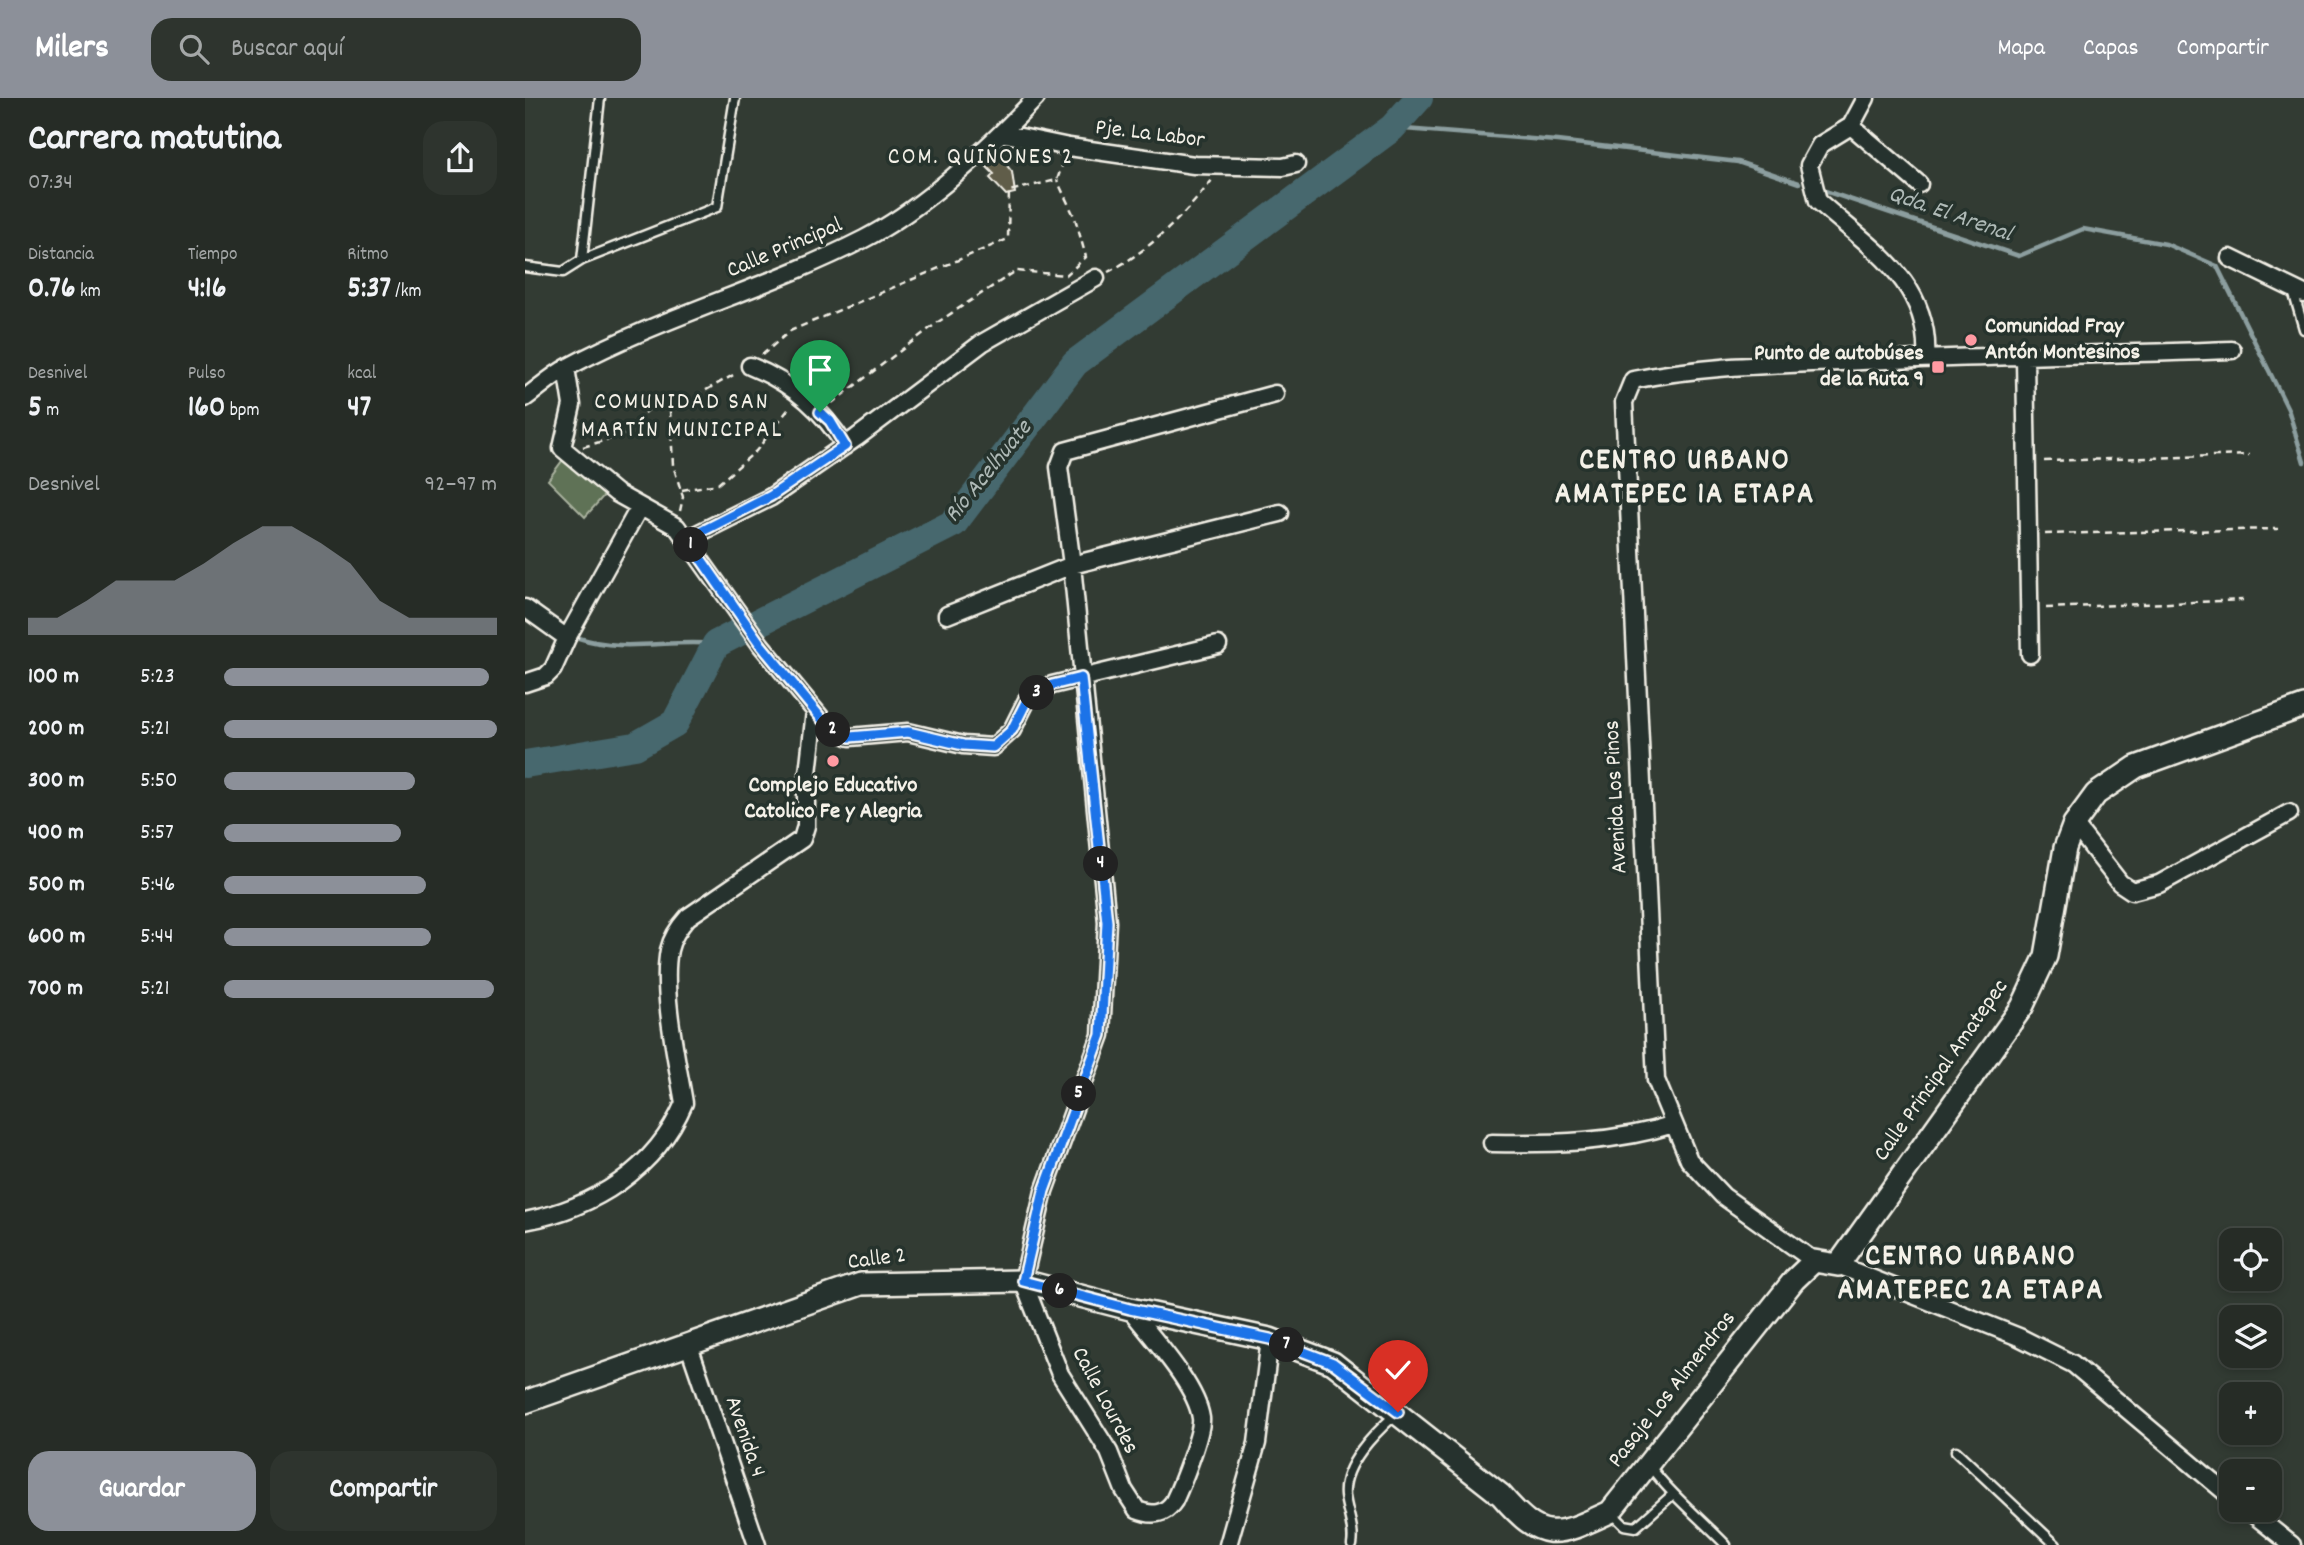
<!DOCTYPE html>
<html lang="es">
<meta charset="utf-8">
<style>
body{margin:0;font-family:Dekko,sans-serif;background:#2e342e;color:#f1f3f6;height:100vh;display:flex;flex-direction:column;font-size:26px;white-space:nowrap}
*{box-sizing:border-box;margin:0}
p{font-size:23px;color:#a4a7a7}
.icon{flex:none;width:38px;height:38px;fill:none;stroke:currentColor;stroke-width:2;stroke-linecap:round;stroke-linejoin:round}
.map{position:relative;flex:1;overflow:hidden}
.panel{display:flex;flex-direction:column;background:#262c26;width:525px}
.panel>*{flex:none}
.fabs{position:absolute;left:1694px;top:1130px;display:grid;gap:14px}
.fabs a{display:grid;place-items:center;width:63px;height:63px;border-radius:14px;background:#262c26;box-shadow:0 4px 10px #0003,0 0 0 2px #424843;font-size:35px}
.pin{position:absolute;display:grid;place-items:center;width:60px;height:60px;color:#fff;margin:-72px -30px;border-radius:50% 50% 50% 0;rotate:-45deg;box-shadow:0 0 7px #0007}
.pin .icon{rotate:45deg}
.km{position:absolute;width:35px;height:35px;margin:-18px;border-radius:50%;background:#222;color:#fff;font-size:19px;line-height:35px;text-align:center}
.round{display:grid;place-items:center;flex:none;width:74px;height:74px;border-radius:21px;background:#2e342e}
.headline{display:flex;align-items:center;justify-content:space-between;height:119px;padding:0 28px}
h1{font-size:38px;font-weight:700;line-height:52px}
.figures{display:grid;grid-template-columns:repeat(3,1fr);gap:10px;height:119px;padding:7px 28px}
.figures div{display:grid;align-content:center}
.figures b{font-size:30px;font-weight:700}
.figures small{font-size:19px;font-weight:400}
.figures p{font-size:19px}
.chart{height:196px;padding:14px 28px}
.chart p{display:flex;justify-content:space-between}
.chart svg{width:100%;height:126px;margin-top:7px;fill:#8c9099;opacity:.7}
.action{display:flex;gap:14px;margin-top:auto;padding:14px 28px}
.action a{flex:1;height:80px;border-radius:21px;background:#8c9099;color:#fff;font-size:28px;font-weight:700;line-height:80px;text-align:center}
.action a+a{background:#2e342e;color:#f1f3f6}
ul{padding:0 28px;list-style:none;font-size:23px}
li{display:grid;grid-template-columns:112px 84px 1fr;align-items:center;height:52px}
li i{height:18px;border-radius:9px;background:#8c9099}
header{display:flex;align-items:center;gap:42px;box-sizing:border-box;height:98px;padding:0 35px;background:#8c9099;color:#fff}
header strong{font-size:33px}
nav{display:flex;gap:38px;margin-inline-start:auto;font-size:24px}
.search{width:490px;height:63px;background:#2e342e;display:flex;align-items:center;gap:18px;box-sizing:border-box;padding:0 24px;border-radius:21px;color:#a4a7a7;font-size:26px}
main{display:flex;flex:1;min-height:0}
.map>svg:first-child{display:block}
</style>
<header>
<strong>Milers</strong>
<div class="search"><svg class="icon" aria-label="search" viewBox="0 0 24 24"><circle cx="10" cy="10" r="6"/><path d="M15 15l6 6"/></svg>Buscar aquí</div>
<nav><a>Mapa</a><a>Capas</a><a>Compartir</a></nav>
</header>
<main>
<section class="panel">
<div class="headline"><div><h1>Carrera matutina</h1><p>07:34</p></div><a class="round"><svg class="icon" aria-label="share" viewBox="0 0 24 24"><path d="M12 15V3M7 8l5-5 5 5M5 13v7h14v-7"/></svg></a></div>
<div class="figures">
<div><p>Distancia</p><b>0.76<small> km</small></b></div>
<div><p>Tiempo</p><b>4:16</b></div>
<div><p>Ritmo</p><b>5:37<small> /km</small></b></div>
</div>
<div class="figures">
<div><p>Desnivel</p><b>5<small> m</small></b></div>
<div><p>Pulso</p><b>160<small> bpm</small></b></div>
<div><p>kcal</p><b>47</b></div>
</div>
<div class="chart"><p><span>Desnivel</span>92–97 m</p>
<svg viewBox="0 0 160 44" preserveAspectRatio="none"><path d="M0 44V38L10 38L20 32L30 25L40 25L50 25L60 19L70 12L80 6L90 6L100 12L110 19L120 32L130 38L140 38L150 38L160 38V44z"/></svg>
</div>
<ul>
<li><b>100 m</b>5:23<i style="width:97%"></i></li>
<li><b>200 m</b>5:21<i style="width:100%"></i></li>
<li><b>300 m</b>5:50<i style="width:70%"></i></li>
<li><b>400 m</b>5:57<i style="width:65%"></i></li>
<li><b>500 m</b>5:46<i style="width:74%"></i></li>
<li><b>600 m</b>5:44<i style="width:76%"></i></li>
<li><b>700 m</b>5:21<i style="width:99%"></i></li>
</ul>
<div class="action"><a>Guardar</a><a>Compartir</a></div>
</section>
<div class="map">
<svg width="1779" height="1447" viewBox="0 0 1779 1447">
<rect width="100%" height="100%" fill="#323b33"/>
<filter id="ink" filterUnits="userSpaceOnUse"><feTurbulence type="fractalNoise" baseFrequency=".0143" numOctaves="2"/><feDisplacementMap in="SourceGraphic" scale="14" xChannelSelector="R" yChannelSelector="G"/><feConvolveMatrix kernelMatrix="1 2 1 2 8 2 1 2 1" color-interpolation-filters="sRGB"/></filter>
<g filter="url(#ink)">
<path fill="#5f7256" stroke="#aab29f" stroke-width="2" d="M40,359L83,393L60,419L23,382Z"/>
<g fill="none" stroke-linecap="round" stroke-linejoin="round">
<path stroke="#8c9e9f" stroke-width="4.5" d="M867,30L1032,43L1213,64L1274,85
M1300,93L1494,158L1558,131L1641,146L1692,168L1763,311L1779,364
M54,540C99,555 143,541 191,546"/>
<path stroke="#47676e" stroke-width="28" d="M0,666L110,648L150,625L191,546L429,425L550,265L867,30L894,0"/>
</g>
<path fill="#615d4a" stroke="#f4f1e8" stroke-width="2" d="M471,54L487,74L490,95L481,97L465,80L469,76L459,66Z"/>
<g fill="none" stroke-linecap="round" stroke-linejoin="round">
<defs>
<path id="lane" d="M57,162L75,0
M0,169L38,174L57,162L192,109L210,0
M1768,193L1779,231
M1431,1353L1531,1447
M1124,1367C1146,1397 1175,1420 1201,1447
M1087,1415L1099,1427L1111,1429L1147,1397
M827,1447C830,1431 822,1414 820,1398C817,1367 850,1335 871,1316"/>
<path id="street" d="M1341,0L1326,28L1295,47L1284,67L1293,103C1344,149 1406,184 1401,260
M1326,28L1394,86
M476,35L544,49L669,67L758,69L771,66
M1705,160L1779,196
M1500,260L1505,556
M225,268C265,284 297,311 320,348
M41,270L47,307L37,350L91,395L152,429L236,547L305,631L325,639L383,634L438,647L468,649L487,632L503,600L527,587L693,547
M0,300C14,290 28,277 43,269C138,218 243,190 339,141C401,109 463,50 511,0
M162,441L246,399L331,340L457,245L571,180
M0,510L42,540
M422,517L547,467L755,415
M0,585L21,578L28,571L42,540L114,410
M1549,726L1595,785L1607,793L1634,786L1764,715
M967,1045C1029,1046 1090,1045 1149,1026
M0,1123C69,1110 131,1071 159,1005C152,963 136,892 144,852C147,839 154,829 163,819L277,741L281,728V693L290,613
M1289,1163L1198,1098L1164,1062L1131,982L1099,304L1108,282C1176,268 1245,267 1314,264C1445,258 1576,257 1707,252
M1313,1167L1494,1239L1548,1266L1706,1399
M605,1211C626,1239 671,1286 676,1320C678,1334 656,1388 649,1403C640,1417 627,1418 612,1412L599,1392L584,1354L535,1276L498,1183L519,1093L576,937L582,824L547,467L534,369L540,353L750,296
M163,1245L232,1447
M1723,1412L1767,1447
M703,1447L732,1345L745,1241"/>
<path id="secondary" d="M0,1304L336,1186L498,1183L605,1211L745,1241L808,1265L976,1397C1018,1446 1031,1439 1085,1414L1269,1182L1289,1163L1313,1167L1497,909L1521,858L1540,750L1549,726L1571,696L1611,669L1779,608"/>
</defs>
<use href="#lane" stroke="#f4f1e8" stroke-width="13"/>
<use href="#street" stroke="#f4f1e8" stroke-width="21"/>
<use href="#secondary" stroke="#f4f1e8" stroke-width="26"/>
<path stroke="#f4f1e8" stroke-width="2.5" stroke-dasharray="7 5" stroke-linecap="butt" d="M583,174C624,153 659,118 687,82
M237,257L265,233L483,141L484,93L532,82L539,62
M307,305L413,224L491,173L541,177L561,159L550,120L532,82
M58,349L98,337L128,307L145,312
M1519,363L1724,357
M157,392L193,386L231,353L266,308
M155,413L158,399L148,367L145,312L212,275
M1520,436L1753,431
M1521,510L1718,502"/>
<use href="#lane" stroke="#26332d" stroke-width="8"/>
<use href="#street" stroke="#26332d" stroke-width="16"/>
<use href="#secondary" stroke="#26332d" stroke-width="21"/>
</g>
</g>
<g fill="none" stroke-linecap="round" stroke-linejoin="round" filter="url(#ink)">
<defs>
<path id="route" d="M295,314L305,323L320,348L246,398L162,441L236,547L305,631L325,639L383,634L438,647L468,649L487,632L503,600L527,587L556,580L582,824L576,937L519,1093L498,1183L605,1211L745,1241L808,1265L873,1314"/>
</defs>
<use href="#route" stroke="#fff" stroke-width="14"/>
<use href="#route" stroke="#1a73e8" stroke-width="9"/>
</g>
<g fill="#ff9aa2" stroke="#26332d" stroke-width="2.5">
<circle cx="1446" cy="242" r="7"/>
<rect x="1406" y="262" width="14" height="14" rx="3.5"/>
<circle cx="308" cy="663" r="7"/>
</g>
<g text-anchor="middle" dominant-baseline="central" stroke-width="7" stroke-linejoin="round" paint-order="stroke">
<g font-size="23" fill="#f4f1e8" stroke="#26332d">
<text transform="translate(625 37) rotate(7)">Pje. La Labor</text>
<text transform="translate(260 151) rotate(-23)">Calle Principal</text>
<text transform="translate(1092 699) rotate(-93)">Avenida Los Pinos</text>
<text transform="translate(1417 973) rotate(-55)">Calle Principal Amatepec</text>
<text transform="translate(352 1162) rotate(-7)">Calle 2</text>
<text transform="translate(1148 1292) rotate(-52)">Pasaje Los Almendros</text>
<text transform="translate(579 1303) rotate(62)">Calle Lourdes</text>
<text transform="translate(219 1339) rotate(71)">Avenida 4</text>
</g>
<g font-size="23" font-weight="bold" fill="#f4f1e8" stroke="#26332d" text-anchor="start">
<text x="1460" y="229">Comunidad Fray<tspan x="1460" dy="26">Antón Montesinos</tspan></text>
<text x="1399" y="256" text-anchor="end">Punto de autobúses<tspan x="1399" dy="26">de la Ruta 9</tspan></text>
<text x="308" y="688" text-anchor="middle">Complejo Educativo<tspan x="308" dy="26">Catolico Fe y Alegria</tspan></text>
</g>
<g font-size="24" letter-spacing="2" fill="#f4f1e8" stroke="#26332d">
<text x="456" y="60">COM. QUIÑONES 2</text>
<text x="157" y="305">COMUNIDAD SAN<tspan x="157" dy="28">MARTÍN MUNICIPAL</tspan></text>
</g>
<g font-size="24" font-style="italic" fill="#afbab7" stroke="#26332d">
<text transform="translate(1425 117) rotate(19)">Qda. El Arenal</text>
<text transform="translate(464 374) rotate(-51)">Río Acelhuate</text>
</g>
<g font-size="30" font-weight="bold" letter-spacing="2" fill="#f4f1e8" stroke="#26332d">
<text x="1160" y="364">CENTRO URBANO<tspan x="1160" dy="34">AMATEPEC 1A ETAPA</tspan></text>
<text x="1446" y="1160">CENTRO URBANO<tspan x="1446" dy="34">AMATEPEC 2A ETAPA</tspan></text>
</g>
</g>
</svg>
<div class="fabs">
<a><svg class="icon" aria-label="locate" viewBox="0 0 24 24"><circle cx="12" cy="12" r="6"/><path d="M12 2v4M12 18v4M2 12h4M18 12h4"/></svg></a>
<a><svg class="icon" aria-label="layers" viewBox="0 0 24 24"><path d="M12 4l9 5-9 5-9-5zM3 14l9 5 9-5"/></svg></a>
<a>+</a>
<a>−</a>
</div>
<div class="pin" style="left:295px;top:314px;background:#1e9e55"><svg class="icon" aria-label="arrive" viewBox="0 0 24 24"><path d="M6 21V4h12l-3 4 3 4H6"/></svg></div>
<div class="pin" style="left:873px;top:1314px;background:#d93025"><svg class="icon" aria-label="check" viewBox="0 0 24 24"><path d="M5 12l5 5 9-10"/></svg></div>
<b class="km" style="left:166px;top:447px">1</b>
<b class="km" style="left:308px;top:632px">2</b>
<b class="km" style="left:512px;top:595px">3</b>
<b class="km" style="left:576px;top:766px">4</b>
<b class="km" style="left:554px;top:996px">5</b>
<b class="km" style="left:535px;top:1193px">6</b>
<b class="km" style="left:762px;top:1247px">7</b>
</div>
</main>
